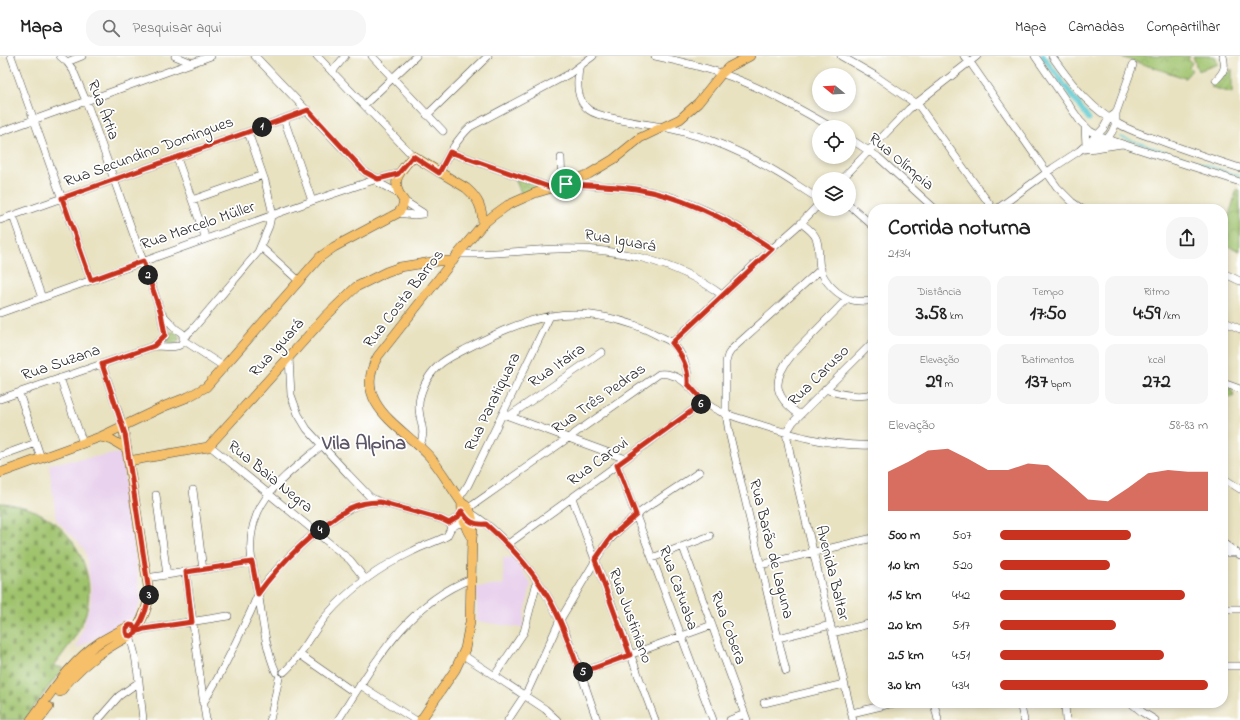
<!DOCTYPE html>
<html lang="pt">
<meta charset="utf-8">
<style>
body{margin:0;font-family:"Indie Flower",sans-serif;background:#f6f6f6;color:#222;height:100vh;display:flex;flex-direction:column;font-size:15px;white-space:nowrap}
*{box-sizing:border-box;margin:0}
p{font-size:13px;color:#767676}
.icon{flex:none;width:22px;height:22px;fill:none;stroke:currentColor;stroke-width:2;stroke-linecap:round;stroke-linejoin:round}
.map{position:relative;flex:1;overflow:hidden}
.panel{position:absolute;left:868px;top:148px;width:360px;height:504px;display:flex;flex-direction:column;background:#fff;border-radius:16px;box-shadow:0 2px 6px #0003}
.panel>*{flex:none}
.needle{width:26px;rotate:288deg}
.buttons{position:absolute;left:812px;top:12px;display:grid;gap:8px}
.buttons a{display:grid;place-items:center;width:44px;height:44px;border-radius:50%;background:#fff;box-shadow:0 2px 6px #0003;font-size:20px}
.pin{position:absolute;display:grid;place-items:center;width:34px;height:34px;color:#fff;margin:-17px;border:2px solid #fff;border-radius:50%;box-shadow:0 1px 4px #0007}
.km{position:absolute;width:20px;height:20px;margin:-10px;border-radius:50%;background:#222;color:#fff;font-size:11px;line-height:20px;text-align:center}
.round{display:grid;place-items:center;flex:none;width:42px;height:42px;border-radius:16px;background:#f6f6f6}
.summary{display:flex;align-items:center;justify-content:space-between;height:68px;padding:0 20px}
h1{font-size:22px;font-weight:700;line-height:30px}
.metrics{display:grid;grid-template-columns:repeat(3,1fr);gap:6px;height:68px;padding:4px 20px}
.metrics div{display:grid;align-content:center;border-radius:10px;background:#f6f6f6;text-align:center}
.metrics b{font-size:20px;font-weight:700}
.metrics small{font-size:11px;font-weight:400}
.metrics p{font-size:11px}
.chart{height:112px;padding:8px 20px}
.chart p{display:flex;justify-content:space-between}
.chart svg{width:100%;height:72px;margin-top:4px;fill:#c8321e;opacity:.7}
ul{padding:0 20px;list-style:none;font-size:13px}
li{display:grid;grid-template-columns:64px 48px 1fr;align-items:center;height:30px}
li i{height:10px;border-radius:5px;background:#c8321e}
header{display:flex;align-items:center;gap:24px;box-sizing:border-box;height:56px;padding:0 20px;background:#fff;border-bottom:1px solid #e0e0e0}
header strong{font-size:19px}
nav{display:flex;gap:22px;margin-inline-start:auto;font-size:14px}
.search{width:280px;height:36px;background:#f6f6f6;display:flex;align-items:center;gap:10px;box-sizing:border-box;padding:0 14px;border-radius:16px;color:#767676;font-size:15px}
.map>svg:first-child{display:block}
</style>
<header>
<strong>Mapa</strong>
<div class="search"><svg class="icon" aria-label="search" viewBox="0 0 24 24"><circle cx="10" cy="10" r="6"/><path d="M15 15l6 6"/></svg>Pesquisar aqui</div>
<nav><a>Mapa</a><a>Camadas</a><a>Compartilhar</a></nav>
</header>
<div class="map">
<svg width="1240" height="664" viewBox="0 0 1240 664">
<defs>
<pattern id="cemetery-stones" width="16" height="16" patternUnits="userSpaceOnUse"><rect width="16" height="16" fill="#9fc26c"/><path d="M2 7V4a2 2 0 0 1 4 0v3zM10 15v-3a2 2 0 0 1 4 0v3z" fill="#829e59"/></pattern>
<pattern id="park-crowns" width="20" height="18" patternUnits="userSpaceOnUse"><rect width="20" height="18" fill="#9fc26c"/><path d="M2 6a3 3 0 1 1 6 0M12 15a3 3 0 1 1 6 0" fill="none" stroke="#829e59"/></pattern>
<pattern id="garden-furrows" width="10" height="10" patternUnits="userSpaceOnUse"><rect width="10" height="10" fill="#9fc26c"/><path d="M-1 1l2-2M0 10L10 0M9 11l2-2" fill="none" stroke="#829e59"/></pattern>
</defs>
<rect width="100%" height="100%" fill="#fff"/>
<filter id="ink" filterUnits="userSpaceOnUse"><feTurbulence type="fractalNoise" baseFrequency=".025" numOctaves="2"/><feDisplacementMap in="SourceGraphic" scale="8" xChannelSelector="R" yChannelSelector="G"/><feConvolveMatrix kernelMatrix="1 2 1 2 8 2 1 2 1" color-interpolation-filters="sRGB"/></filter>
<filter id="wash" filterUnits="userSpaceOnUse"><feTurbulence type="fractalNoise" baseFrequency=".012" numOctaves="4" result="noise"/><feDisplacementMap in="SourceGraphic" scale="16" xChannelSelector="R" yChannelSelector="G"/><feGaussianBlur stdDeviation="0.9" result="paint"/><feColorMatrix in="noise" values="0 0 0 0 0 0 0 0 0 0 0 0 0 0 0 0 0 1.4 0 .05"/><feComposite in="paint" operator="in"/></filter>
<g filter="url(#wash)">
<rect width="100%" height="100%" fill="#e8e2c1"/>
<path fill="#e9d2ed" d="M121,397L141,544L134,560L76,593L91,546V530L85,494L56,463L49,408Z
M513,501L531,528L522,572L477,565V531L504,529L503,502Z"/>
<path fill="url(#cemetery-stones)" stroke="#65764c" d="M0,447C9,447 18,450 27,452C70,466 98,512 86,557C80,577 66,593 54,610L63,612L24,664H0Z"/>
<path fill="url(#park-crowns)" stroke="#65764c" d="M1121,0H1190L1188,3L1192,7L1189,11L1192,14L1185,22L1121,1Z
M515,123L544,130L522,139Z
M1237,133L1240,134V195L1226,189L1229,179L1225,173Z
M167 282a6 6 0 1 1 12 0a6 6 0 1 1-12 0Z
M1223,330L1231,333L1234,339L1223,346Z"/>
<path fill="url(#garden-furrows)" stroke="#65764c" d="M1232,13V37L1211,31Z"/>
<path fill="#9fc26c" stroke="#65764c" d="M1193,0H1215L1218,8L1198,15Z"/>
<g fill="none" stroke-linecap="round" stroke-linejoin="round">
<path stroke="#5ccad1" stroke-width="1.5" d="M1121,81L1240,120"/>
<path stroke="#5ccad1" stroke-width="5" d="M1043,0L1089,63"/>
</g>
</g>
<g filter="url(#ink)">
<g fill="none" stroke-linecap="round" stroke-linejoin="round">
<defs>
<path id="minor" d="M11,0L91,224
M60,0L67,6L73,14L86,45L153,233L161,257L165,279
M175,0L192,7
M255,0L365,116L378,123
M317,0L413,100
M372,0L443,75
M655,0C678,5 701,10 723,18C759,30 798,52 831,71
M841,0L874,19L919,50L993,153
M964,0L972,9L1057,131L1072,146L1082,153
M1035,0L1080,65L1090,75L1101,81L1240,126
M1052,0C1068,23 1085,46 1109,62C1123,72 1140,78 1156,83C1184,94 1212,103 1240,112
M67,6L82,0
M579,12C577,27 576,44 589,54C601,63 647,68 663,71C679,74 694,79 710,84C734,93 757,104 778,117C792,125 805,135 819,143
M332,16L345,0
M1216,24C1224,16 1226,11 1223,0
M364,49L416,0
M427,59L488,0
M284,63L312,145
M1085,70L1086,89
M0,76L211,0
M849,82L878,101L935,153
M1085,93L1107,83L1112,76L1116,67V57L1133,9
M1089,93L1122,88
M450,96L552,132
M177,102L206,183
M561,102L562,129
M439,117C448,100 456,84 470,71L569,18L593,0
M842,123L909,53L977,0
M379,127L399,138
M567,128C590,129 613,130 636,133C686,140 731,165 772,193
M192,144L263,119
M849,150L854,153L873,170
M997,153L1053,112L1079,95L1097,79L1103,73L1109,62L1116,57
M398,157L414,159L423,158V157L404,145
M13,160L42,242
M0,164L248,76L308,54
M801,167C806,171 813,175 816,182C820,191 818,203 820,212C824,226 838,240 852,244C858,246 866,245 873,245
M261,191L298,224
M458,198C491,199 525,194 558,193C616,191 675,205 722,239
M821,213L732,293L728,299L726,306V358L729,376L778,582L831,569
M1223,217L1240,225
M0,257L312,145L374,124L398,118
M1223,265L1240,273
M183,282L192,274L258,196L269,170L272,155L271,150L265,125L248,76
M183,284L223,310
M672,287L755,208L801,167L819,148
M154,290C164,290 189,296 182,277L176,273L161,257
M289,301L291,339L298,358L307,373L348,418L370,441L380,446L441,463L449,467
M102,308L123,370
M60,322L83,387
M1223,327L1240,333
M825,333C841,339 856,342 873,338
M19,337L41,402
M0,343L154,290L165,280
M503,358L626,403
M800,359C774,341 771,325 791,300L847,243
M509,360L602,296
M210,390L350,504L365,523
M419,391C427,375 420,369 419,353C418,338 427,320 438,310C445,303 455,299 464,294C493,279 518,266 551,260C586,254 628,263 659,280C663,282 669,284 672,287C683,297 689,314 688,328
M0,400L36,387
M617,409L713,664
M1223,422L1240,433
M193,434L203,514
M156,439L167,519
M459,442L468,429L550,260
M572,442L655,664
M471,457C502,476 540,523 556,556C573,590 584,628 597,664
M449,467L458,461L462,455L473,449L659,318C680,316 690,332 704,345C710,351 718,355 726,358C774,373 822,391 873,389
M451,472L457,468L465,467
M1223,487L1240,499
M508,488L704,346
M683,491L747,664
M1223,497H1237
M652,502L710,480
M760,509L873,482
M186,516L206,664
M146,522L252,506
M1223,553H1240
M136,576L144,573L228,560
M832,577L873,567
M130,580L135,599L139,626L143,664
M778,582L786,615
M299,598L355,637
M463,599L545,653L557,664
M1223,610H1240
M276,616C266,594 263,567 259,542C256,527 252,512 251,497C247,444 286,420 321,390
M284,616C301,601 311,578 326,560C350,532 380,511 413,495C424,489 436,486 447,480L451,472L449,467
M580,617L712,569
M495,619L524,576L537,526
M360,629L415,664
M203,647C221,620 234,590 248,561C252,554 254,546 258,539C272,512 324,466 351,452C360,447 370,446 380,446
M764,647L844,628
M934,647L938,664
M1020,647L1024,664
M1065,647L1066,664
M1131,647L1142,656L1155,664
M852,657L894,647
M98,664L119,640L139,626
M270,664L279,622
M338,664C373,610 407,547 471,523
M508,664L528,634L560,564L603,492C628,459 666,440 699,416
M730,664L745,658
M853,664L791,402L786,377L793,366L873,286"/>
<path id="major" d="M123,370L149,536C149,550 143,562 136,574
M100,381L112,384L127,393
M129,406L134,404L208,391L325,261L356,231L386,216L400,211L438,205H453
M0,417L100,381L165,350L188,341L206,331L320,201L334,191L398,157L402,152L404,145C389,125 399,117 413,100L466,132C479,143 482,152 483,168
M462,447C461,458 465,473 472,482
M60,636C79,610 101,595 129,580
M31,664C51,637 71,605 100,586C108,581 118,576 127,571
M39,664L49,651
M421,664L455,614L465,593L470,566L472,482C474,470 474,453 462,447C451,432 442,415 430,401C403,371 350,348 378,300L458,198L483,168L494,159L508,149L535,137L566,128L589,118L614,103L640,82L680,63L698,47L722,17L729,11L750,0"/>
</defs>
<use href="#minor" stroke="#474642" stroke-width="8"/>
<use href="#major" stroke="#474642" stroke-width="10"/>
<use href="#minor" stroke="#fff" stroke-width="7"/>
<use href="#major" stroke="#f6c06b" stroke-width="9"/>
</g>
</g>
<g fill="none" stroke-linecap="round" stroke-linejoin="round" filter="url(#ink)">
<defs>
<path id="route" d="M566,128L552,132L450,96L439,117L413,100L398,118L378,123L365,116L308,54L248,76L62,142L91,224L143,205L161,257L165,279L154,290L102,308L125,378L149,536C149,550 143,563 136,574V577L131,580L127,579L126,576V572L130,569C134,569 137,572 136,576L144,573L192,566L186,516L252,506L258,538C280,507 317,471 350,452C360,447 370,446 380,446L441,463L449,467L458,461L462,455C468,466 474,469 486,468C513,492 539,522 555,554C565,574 572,596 580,617L630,599L595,504L611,481L636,459L617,409L704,346L688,328C689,312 682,299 672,287L772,193C731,165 686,141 636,133C613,130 590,129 566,128"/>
</defs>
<use href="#route" stroke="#fff" stroke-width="8"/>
<use href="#route" stroke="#c8321e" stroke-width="5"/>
</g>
<g text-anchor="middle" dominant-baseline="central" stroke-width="3.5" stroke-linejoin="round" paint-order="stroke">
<g font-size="16" fill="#2b2b2b" stroke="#fff">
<text transform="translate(103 54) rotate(69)">Rua Ártia</text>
<text transform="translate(149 96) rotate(-20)">Rua Secundino Domingues</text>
<text transform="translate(901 106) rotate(40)">Rua Olímpia</text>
<text transform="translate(198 170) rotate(-19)">Rua Marcelo Müller</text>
<text transform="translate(620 185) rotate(10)">Rua Iguará</text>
<text transform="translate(404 243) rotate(-52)">Rua Costa Barros</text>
<text transform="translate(277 292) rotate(-48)">Rua Iguará</text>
<text transform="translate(61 307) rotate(-19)">Rua Suzana</text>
<text transform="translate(557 310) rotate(-35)">Rua Itaíra</text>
<text transform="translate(819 320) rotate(-45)">Rua Caruso</text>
<text transform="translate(599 343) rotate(-35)">Rua Três Pedras</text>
<text transform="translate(493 346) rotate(-64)">Rua Paratiquara</text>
<text transform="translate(598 406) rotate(-36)">Rua Carovi</text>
<text transform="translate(270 421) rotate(39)">Rua Baia Negra</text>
<text transform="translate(771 493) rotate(76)">Rua Barão de Laguna</text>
<text transform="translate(832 517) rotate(76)">Avenida Baltar</text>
<text transform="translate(678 532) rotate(70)">Rua Catuaba</text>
<text transform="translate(630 560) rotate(70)">Rua Justiniano</text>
<text transform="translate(728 572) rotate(70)">Rua Cobera</text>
</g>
<g font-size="20" font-weight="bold" fill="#5c5667" stroke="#fff">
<text x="364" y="388">Vila Alpina</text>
</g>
</g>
</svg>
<div class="buttons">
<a><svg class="needle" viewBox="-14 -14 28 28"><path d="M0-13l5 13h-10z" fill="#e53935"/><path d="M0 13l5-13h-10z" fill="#767676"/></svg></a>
<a><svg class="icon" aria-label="locate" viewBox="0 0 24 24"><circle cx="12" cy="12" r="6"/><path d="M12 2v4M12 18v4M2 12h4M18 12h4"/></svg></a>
<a><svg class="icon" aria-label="layers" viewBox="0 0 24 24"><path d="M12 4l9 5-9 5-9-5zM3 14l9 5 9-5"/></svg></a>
</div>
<div class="pin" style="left:566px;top:128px;background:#1e9e55"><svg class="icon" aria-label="arrive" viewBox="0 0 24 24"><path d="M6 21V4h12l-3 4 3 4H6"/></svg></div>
<b class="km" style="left:262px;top:71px">1</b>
<b class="km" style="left:148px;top:219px">2</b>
<b class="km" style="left:149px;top:539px">3</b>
<b class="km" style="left:320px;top:474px">4</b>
<b class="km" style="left:583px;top:616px">5</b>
<b class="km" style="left:701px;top:348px">6</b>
<section class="panel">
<div class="summary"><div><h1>Corrida noturna</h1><p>21:34</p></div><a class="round"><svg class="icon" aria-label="share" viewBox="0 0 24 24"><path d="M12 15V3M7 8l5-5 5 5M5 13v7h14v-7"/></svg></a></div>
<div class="metrics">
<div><p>Distância</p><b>3.58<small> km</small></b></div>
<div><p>Tempo</p><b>17:50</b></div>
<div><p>Ritmo</p><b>4:59<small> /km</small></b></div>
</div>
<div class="metrics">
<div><p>Elevação</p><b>29<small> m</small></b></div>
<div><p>Batimentos</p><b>137<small> bpm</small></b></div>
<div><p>kcal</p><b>272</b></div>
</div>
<div class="chart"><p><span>Elevação</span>58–83 m</p>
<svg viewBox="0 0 160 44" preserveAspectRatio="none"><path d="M0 44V20L10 14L20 7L30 6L40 12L50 19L60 19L70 15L80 16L90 26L100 37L110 38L120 30L130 21L140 19L150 20L160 20V44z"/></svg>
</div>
<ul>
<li><b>500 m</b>5:07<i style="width:63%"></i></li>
<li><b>1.0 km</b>5:20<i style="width:53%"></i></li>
<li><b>1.5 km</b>4:42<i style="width:89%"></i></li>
<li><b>2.0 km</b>5:17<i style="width:56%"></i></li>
<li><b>2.5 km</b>4:51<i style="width:79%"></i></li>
<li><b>3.0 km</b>4:34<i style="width:100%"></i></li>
</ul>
</section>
</div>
